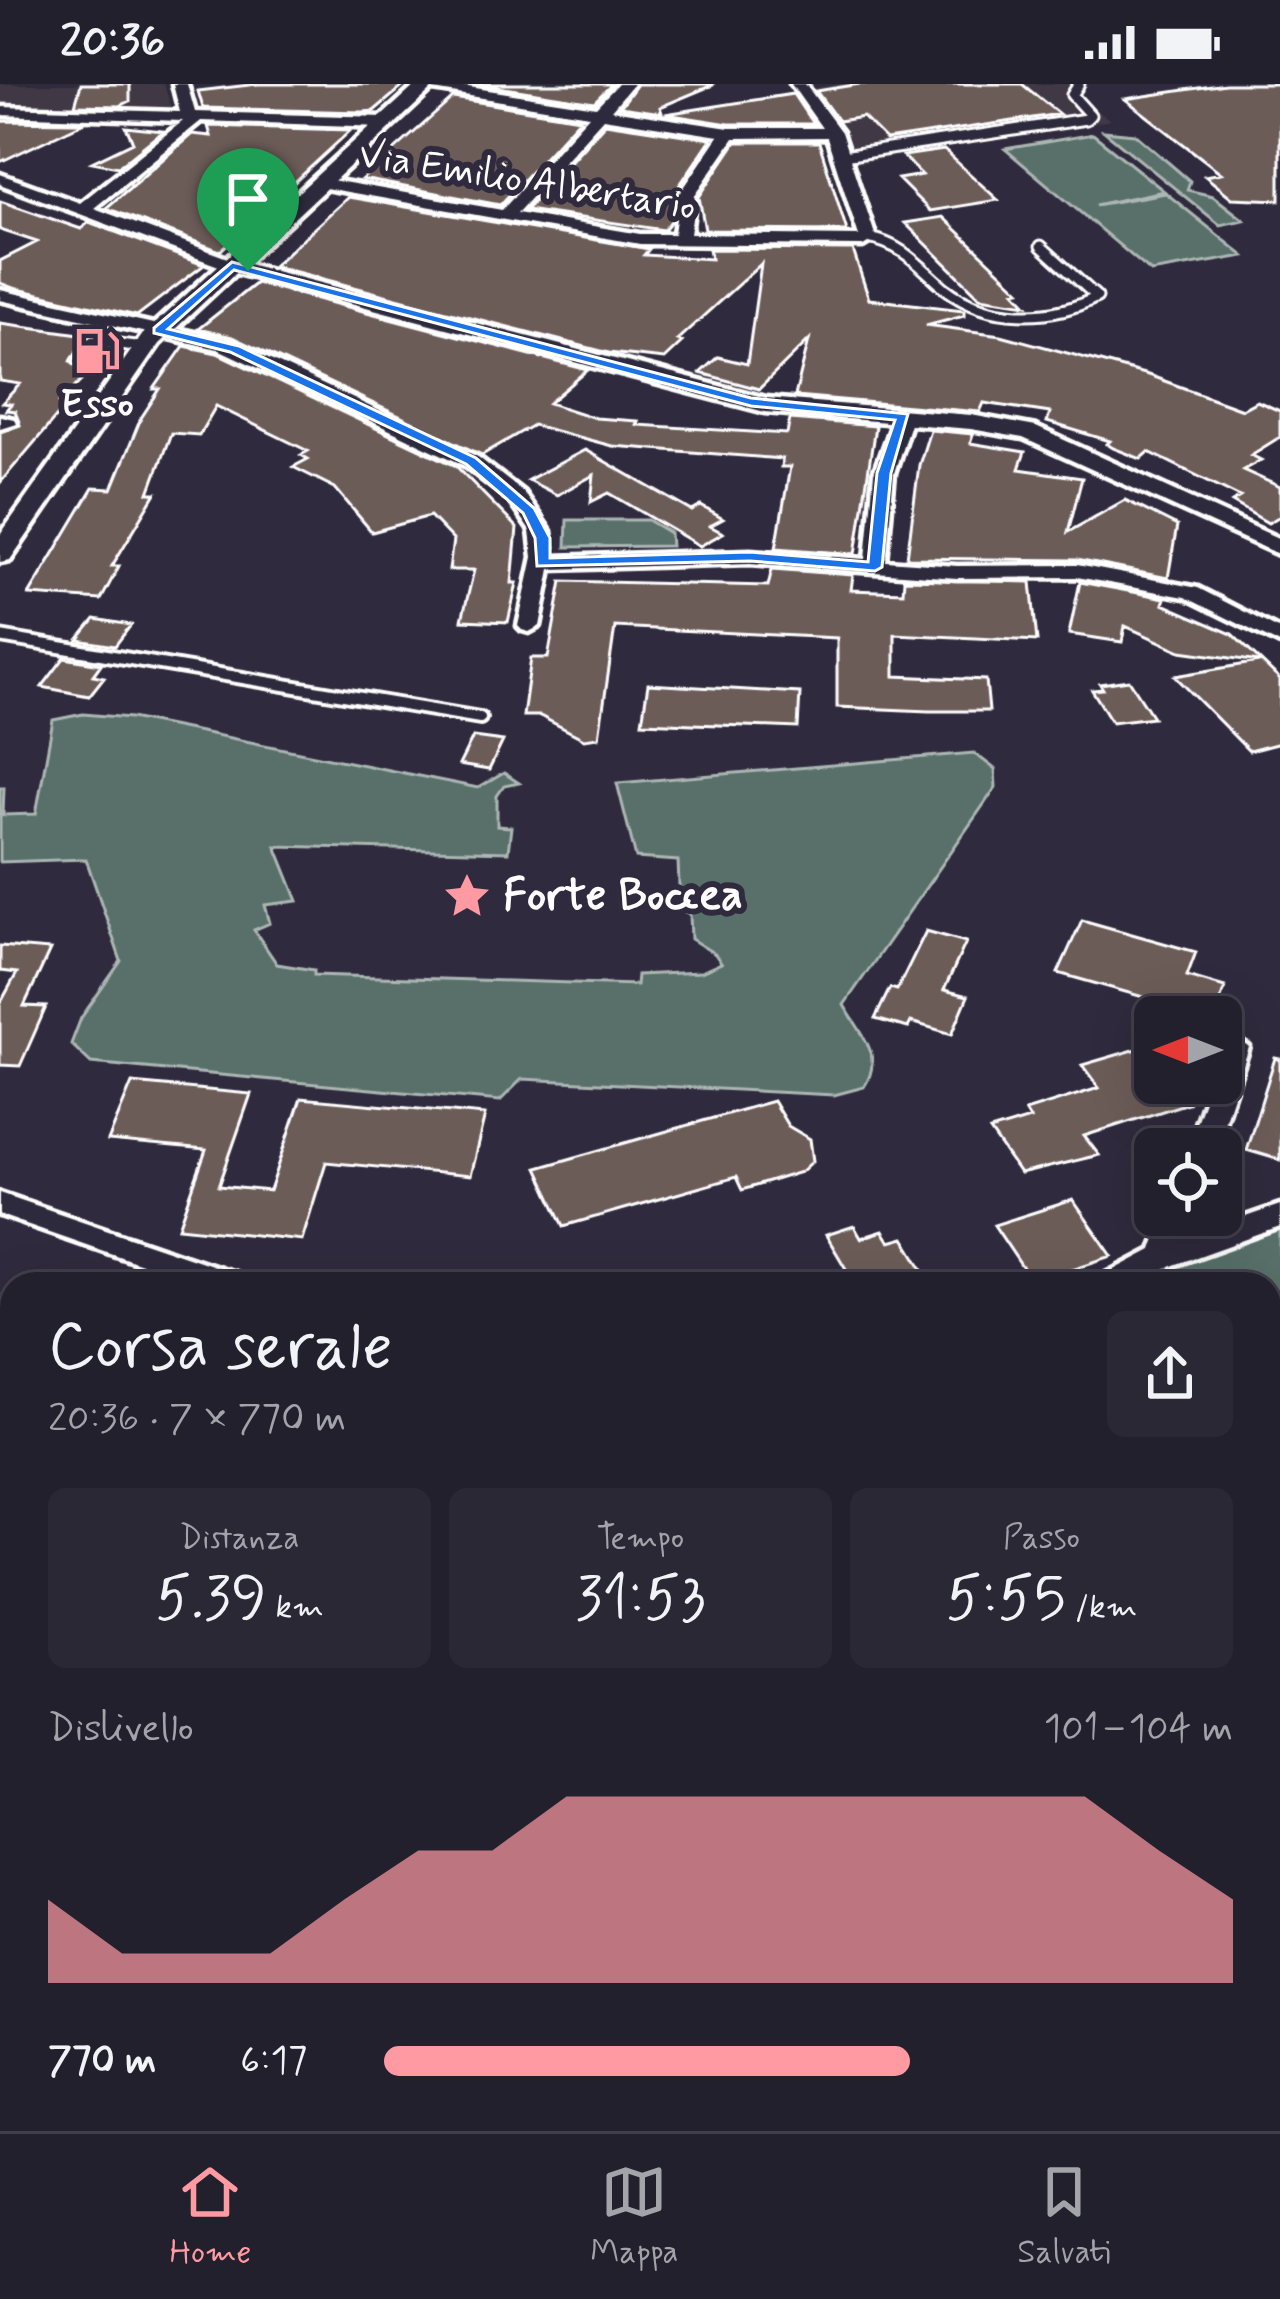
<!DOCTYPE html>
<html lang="it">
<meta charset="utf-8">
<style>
body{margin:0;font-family:Mynerve,sans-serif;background:#2b2836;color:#f1f3f6;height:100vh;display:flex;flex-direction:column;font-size:45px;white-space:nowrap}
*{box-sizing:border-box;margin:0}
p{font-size:39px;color:#a3a3aa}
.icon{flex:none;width:66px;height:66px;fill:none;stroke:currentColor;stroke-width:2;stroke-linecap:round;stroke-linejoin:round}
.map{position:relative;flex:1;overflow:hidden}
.details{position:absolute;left:0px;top:1188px;width:1281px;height:861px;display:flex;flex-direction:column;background:#23202e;border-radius:36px 36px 0 0;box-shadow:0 12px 48px #0002,0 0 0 3px #403e4a}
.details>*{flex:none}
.needle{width:78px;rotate:270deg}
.buttons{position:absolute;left:1134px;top:912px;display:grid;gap:24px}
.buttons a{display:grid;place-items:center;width:108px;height:108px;border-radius:18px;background:#23202e;box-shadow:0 12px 48px #0002,0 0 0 3px #403e4a;font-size:60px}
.pin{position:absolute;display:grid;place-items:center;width:102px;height:102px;color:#fff;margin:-123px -51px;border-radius:50% 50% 50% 0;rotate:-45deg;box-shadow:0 0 12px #0007}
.pin .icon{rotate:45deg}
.round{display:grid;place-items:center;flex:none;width:126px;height:126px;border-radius:18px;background:#2b2836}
.headline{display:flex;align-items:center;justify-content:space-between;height:204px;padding:0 48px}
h1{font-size:66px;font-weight:600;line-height:90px}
.figures{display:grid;grid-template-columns:repeat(3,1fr);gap:18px;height:204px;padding:12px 48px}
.figures div{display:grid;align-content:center;border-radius:18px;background:#2b2836;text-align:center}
.figures b{font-size:60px;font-weight:600}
.figures small{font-size:33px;font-weight:400}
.figures p{font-size:33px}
.chart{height:336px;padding:24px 48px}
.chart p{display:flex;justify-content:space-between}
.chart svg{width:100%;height:216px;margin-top:12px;fill:#ff9aa2;opacity:.7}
ul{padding:0 48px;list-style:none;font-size:39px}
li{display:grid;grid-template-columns:192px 144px 1fr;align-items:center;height:90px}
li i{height:30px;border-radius:15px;background:#ff9aa2}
.status{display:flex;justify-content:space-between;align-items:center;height:84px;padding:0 60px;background:#23202e;direction:ltr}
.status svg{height:33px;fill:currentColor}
.menu{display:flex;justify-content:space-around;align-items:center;height:168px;border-top:3px solid #403e4a;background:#23202e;font-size:33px;color:#a3a3aa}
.menu a{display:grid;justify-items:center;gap:6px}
.menu .active{color:#ff9aa2}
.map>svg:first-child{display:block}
</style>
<div class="status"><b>20:36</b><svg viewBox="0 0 49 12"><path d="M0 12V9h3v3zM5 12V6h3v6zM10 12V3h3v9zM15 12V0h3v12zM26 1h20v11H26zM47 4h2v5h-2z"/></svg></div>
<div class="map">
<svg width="1280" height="2047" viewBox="0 0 1280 2047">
<rect width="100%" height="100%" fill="#2f2a3d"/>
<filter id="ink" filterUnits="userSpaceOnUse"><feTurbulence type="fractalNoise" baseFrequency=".00833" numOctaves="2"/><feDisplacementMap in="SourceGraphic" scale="24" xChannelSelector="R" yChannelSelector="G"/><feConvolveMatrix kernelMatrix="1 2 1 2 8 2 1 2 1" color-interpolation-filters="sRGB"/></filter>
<g filter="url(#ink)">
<path fill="#413945" d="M0,0H164L171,24L0,20Z
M840,0H1084L1076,5L1078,15L1111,36L853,80L841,41L809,5Z
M0,86L102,123L223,171L208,184L0,106Z"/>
<path fill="#596f69" stroke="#acb7b4" stroke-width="3" d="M1104,47L1135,50L1190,97L1187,106L1213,112L1244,136L1220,141Z
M1093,50L1164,107L1095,121L1166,109L1244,172L1151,188L1005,65Z
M567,436H648L670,449L671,462L566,463Z
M83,630L131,634L478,704L504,689L519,699L504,702L497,712V742L511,743L508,768L276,762L298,817L265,821L270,839L254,846L277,880L314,886V891L636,901L637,891L701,888L721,879L715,870L691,855L690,830L680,826L678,777L636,774L617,699L974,669L995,685L996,703L844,921C860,949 885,971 864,1003L834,1011L522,995L500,1017L91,979L71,960L81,934L121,877L86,775L0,778V703H4L3,731L36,730L53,636Z
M1280,1145V1343L1269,1335V1200H1144L1172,1182Z
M1269,1669L1280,1678V1870L1269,1883Z"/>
<path fill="#6c5c59" stroke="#fff" stroke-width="3" d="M81,0H130V17L120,22L75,21Z
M258,0H406L374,27L363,28L203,24L198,7Z
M478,0H612L594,18Z
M637,0H713V1L660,23L662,29L620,23Z
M860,0H1022L1059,30L886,56L863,33L838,37L816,7Z
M1225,0H1280V116L1232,114L1205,92L1221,89L1125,15Z
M793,10L813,40H729L665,30Z
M453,14L580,34L500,121L362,95Z
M0,37L74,38H85L0,78Z
M605,39L711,55L675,108L671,137L664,146L526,126Z
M208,42L351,46L220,167L106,124L192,50L211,52Z
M126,43L163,47L118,83L92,78L133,58Z
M736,58H819L847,147L705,146L699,113Z
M944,66L998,116L930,127L898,95L922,91L903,72Z
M348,113L649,165L644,171L711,175L709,165L853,166L869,215L964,226V231L926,241L1001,251L1148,291L1242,325L1257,317L1280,327V353L1251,371L1261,376L1243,386L1280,403V432L1268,439L1232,418L1240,413L1149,368L1141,375L1113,364L1107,360L1110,357L1047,338L1050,329L984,319L980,328L795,312L809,256L759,305L700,289L718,273L747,280L761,180L677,256L682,258L664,275L609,269L273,182Z
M0,117L81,145L89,138L204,181L137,232L13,204L0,199V177L37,158L0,146Z
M943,133L1020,206L1015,207L1027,220L980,213L905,139Z
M256,199L588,286L549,319L595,334L638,337L636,341L787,350L790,335L875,342L856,470L776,464L790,383H781L782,375L612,362L533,341L482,371L232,253L198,245Z
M0,239L87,251L71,277L87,291L60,318L68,319L0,399V348L20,341L15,327L6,326L11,320L2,319L20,300L0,297Z
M184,262L217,269L456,382L517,444L512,499H517L508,538L462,536L474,486H449L453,456L430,432L372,448L335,404L293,383L308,375L301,371L308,367L216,322L199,351L171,349L149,409H156L112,482H119L101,516L29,511L93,404L112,405L141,334L160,305H154Z
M930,346L973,350L970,359L1025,368L1019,385L1082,394L1068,448L1125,416L1177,442L1168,494L1077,476L907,474L919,381Z
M585,366L692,427L701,422L723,435L710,442L723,449L700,462L609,409L591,418L594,391L557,411L528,396Z
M772,485L853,491L851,506L903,508L904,495L1031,498L1037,557L895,550V592L986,596L989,627H929L837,623V554L615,543L599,653L584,655L540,632H523L531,574H548L562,497L768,502Z
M1080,498L1165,514L1163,520L1232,550L1280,596V659L1249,667L1175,592L1259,578L1181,567L1125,542L1122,558L1069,550Z
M95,535L131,541L115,562L78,556Z
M64,574L101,580L93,591L104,593L89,612L42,603Z
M1129,596L1153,633L1112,638L1092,606L1103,605L1100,600Z
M648,600L800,609L798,644L642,638Z
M473,653L503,657L489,686L459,681Z
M1082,836L1196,868L1187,892L1225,903L1214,933L1058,889Z
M926,847L966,858L944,906L968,912L952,950L911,938L908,944L875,935L890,904L897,906Z
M0,862L50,866L24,922L46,923L20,982L0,981V920L17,889L0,887Z
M1144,963L1155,977V999H1173L1188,1019L1084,1052L1099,1071L1020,1090L990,1047L1030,1035L1025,1027L1099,1004L1082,981Z
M1275,974L1280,975V1076L1246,1066Z
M132,999L251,1010L219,1102L270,1107L301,1014L485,1031L470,1092L326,1078L302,1156L179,1143L206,1066L108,1057Z
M773,1017L788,1042L810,1055L813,1077L801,1088L742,1106L736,1093L564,1142L537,1084Z
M1073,1116L1112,1172L1032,1198L994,1141Z
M854,1142L861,1154L883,1147L890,1158L904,1154L932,1200H855L826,1151Z"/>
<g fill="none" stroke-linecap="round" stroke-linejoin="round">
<defs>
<path id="service-far1" d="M843,72L1086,35L1090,31L1072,11L1079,0
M868,154C903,160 919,182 945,204C987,237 1051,237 1097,213L1041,162
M91,261L93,257L144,263
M84,271L80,277L128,284"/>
<path id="service" d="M0,553L480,634"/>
<path id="minor" d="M173,0H187L195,28L385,33L393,38L385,43L201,37L94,124L238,178L240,182L232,187L0,100V90L80,119L183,37L0,31V23L180,28Z
M420,0H449L596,23L618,0H633L611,26L729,44H822L791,0H805L841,48L876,154L863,162L640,160L314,102V96L320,94L502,126L589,31L427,5ZM603,34L719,52L679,111L674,150H640L517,129ZM827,53L859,152L690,150L695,111L734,54Z
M0,206L230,257L478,373L523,408L550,447L553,473L750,467L866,475L874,389L894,333L910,329L912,333L894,389L886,477L957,482L1077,481L1198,504L1280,546V560L1185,513L1077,493L957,494L750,479L551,485L540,542L529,548L522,546L518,542L533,473L530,447L509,416L464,381L218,265L0,216Z
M0,332L14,335L16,339L0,344Z
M1236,954L1249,963L1215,1065H1187L1210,999H1221L1223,963Z
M0,1109L243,1192L248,1200H199L0,1131Z
M1280,1121V1143L1174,1181L1139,1200H1098L1103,1192L1152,1166L1164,1131H1192L1185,1154Z
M1269,1336L1280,1340V1370L1269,1366Z
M1280,1920V1968L1269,1972V1925Z
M501,2037H541L545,2047H505Z
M1100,2037H1177L1172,2047H1096Z
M1202,2037H1242L1241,2047H1201Z"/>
<path id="tertiary" d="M232,176L766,314L971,331L1036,343L1280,455V471L1023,354L971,345L765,328L225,186V178Z"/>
<path id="secondary" d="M417,0H438L159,260L10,476L0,478V451L143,250Z"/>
</defs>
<use href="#service-far1" stroke="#fff" stroke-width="15"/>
<use href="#service" stroke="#fff" stroke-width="18"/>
<use href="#minor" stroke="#fff" stroke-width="9"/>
<use href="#tertiary" stroke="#fff" stroke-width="9"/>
<use href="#secondary" stroke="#fff" stroke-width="9"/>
<use href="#service-far1" stroke="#2f2a3d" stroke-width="9"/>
<use href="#service" stroke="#2f2a3d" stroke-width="10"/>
<use href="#minor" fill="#2f2a3d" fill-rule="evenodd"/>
<use href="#tertiary" fill="#2f2a3d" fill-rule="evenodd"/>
<use href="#secondary" fill="#2f2a3d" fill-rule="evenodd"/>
</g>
</g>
<path fill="#1a73e8" stroke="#fff" stroke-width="3" fill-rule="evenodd" d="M232,178L751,314L908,330L891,389L882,483L875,487L750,477L537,482L535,454L523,429L466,380L230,268L154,249V244ZM234,186L751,322L895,336L877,389L868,478L750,468L550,474V454L534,424L476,374L239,262L168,245Z"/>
<defs>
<symbol id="fuel-bare" viewBox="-9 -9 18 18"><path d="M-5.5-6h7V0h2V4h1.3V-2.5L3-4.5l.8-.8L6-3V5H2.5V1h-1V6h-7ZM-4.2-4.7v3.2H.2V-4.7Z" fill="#ff9aa2" stroke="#2f2a3d" stroke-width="2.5" paint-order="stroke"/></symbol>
<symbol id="sight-bare" viewBox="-9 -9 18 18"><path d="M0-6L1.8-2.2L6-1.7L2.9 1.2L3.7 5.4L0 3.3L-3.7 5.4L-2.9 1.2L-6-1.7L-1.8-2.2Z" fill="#ff9aa2" stroke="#2f2a3d" stroke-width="2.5" paint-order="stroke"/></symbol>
</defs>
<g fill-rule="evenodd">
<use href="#fuel-bare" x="64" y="234" width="66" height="66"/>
<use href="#sight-bare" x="434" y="779" width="66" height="66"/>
</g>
<g text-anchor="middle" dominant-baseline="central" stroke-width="12" stroke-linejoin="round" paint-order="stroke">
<g font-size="39" fill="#fff" stroke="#2f2a3d">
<text transform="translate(527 98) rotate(9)">Via Emilio Albertario</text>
</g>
<g font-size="39" font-weight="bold" fill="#fff" stroke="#2f2a3d">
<text x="97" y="321">Esso</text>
</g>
<g font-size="45" font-weight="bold" fill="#fff" stroke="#2f2a3d" text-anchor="start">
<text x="503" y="812">Forte Boccea</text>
</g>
</g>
</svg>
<div class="buttons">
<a><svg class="needle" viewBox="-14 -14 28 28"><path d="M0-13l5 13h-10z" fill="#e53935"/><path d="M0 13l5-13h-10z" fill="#a3a3aa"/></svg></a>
<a><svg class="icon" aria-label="locate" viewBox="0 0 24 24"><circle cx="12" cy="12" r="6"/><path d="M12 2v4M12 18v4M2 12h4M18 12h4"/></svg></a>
</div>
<div class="pin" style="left:248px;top:187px;background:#1e9e55"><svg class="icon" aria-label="arrive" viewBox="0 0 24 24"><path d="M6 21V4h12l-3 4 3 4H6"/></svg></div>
<section class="details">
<div class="headline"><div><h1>Corsa serale</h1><p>20:36 · 7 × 770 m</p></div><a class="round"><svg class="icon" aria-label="share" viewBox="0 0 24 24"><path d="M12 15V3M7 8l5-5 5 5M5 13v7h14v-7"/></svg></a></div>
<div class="figures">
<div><p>Distanza</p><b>5.39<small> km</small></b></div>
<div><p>Tempo</p><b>31:53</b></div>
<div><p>Passo</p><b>5:55<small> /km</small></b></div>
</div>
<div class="chart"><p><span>Dislivello</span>101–104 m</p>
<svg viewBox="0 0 160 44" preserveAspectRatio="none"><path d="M0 44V27L10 38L20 38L30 38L40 27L50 17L60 17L70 6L80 6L90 6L100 6L110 6L120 6L130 6L140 6L150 17L160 27V44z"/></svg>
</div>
<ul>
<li><b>770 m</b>6:17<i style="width:62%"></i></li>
</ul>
</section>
</div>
<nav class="menu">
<a class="active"><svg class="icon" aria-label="home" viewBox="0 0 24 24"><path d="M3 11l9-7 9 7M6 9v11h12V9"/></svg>Home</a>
<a><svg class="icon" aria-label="map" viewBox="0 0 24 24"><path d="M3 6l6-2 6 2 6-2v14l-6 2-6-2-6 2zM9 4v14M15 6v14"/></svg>Mappa</a>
<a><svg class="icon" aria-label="saved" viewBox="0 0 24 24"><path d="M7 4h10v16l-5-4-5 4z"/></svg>Salvati</a>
</nav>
